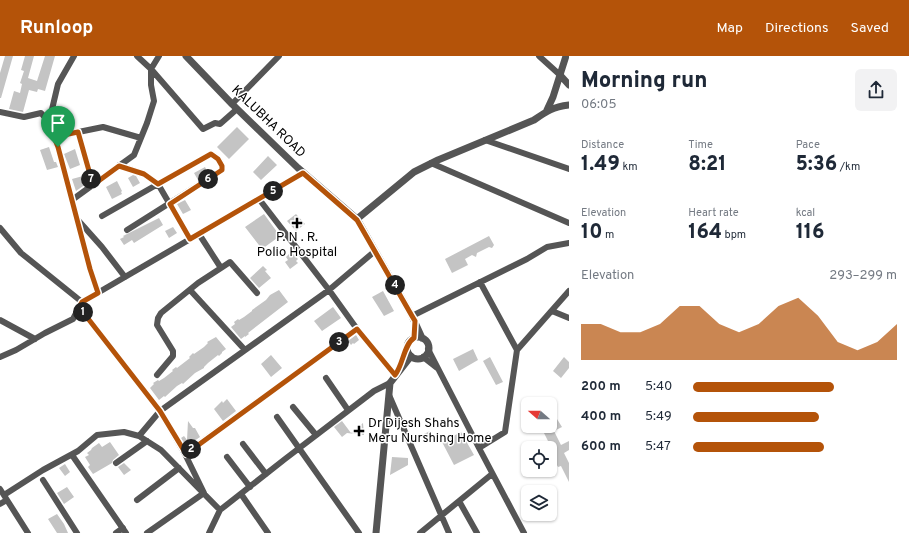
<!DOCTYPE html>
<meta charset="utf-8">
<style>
body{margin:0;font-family:Overpass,sans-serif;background:#f2f2f3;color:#1f2937;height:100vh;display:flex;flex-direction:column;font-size:15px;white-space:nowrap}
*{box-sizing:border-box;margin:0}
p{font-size:13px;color:#747a83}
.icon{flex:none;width:22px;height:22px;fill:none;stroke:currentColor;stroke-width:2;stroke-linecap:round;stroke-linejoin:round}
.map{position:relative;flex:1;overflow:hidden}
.side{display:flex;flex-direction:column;background:#fff;width:340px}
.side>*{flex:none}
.needle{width:26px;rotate:291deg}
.fabs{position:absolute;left:521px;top:341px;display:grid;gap:8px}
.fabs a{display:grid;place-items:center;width:36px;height:36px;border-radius:6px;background:#fff;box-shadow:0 1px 3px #0004;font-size:20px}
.pin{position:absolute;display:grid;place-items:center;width:34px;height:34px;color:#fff;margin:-41px -17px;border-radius:50% 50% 50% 0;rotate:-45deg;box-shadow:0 0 4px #0007}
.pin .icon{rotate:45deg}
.km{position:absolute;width:20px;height:20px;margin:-10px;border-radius:50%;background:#222;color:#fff;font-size:11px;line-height:20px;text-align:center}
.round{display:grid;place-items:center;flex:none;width:42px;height:42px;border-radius:6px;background:#f2f2f3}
.headline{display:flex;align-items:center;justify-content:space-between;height:68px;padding:0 12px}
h1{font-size:22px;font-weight:800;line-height:30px}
.stats{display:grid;grid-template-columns:repeat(3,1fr);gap:6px;height:68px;padding:4px 12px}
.stats div{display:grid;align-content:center}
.stats b{font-size:20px;font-weight:800}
.stats small{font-size:11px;font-weight:400}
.stats p{font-size:11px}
.chart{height:112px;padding:8px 12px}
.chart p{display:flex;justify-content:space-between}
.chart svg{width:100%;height:72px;margin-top:4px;fill:#b45309;opacity:.7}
ul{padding:0 12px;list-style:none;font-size:13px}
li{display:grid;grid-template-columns:64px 48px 1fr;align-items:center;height:30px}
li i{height:10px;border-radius:5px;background:#b45309}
header{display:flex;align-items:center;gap:24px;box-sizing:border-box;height:56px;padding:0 20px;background:#b45309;color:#fff}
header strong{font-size:19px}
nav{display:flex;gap:22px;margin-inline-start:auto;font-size:14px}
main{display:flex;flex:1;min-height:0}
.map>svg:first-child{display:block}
</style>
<header>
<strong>Runloop</strong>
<nav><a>Map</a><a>Directions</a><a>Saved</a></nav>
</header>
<main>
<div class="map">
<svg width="569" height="477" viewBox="0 0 569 477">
<rect width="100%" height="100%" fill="#fff"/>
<path fill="#c4c4c4" d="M5,0H13L1,42H0V17Z
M25,0H34L28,22L37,25L45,0H55L45,35L38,33L37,36L29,34L23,56L9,53L14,35L20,37L22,28L20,27L24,15L21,14Z
M237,71L249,83L229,103L217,91Z
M49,91L54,106H56L58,111L47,114L40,94Z
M75,93L80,109L70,113L64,98Z
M268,100L277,109L261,124L253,116Z
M205,111L208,117L198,124L194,117Z
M133,119L136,120L140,127L133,131L128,122Z
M83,120L86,128L76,135L72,123Z
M117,125L122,135L121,136L122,138L112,143L106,131Z
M185,144L191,154L183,158L177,148Z
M264,158L280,180L262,193L245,171Z
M296,158L305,168L296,175L287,165Z
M159,162L163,169L134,187L132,184L124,189L120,183L124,181L123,180Z
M173,171L177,177L169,182L165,175Z
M489,180L494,189L492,192L489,191L477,197L476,201L472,199L465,203L468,209L452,217L445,203Z
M290,197L292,199L293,198L298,203L296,205L298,207L290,213L285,206L288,204L286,201Z
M263,210L267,214L265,215L271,222L259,232L250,222Z
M279,234L288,246L248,277L249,278L245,281V280L241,283L231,271L235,268L234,266L238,263L239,264L244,261L252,255V254L266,244L270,239Z
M383,235L394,255L384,260L372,241Z
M333,251L341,262L322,275L314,265Z
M356,279L359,284L354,288L353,287L351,289L348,285Z
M216,281L226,293L222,296V297L219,300L218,299L208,307L204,311V312L195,317L183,328L182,327L177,330L165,341L164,340L159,344L150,332L154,328L153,327L158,324L159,325L164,322L173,315L172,314L176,311L177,312L190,302L189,301L193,297L194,298L204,291L208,287L207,286Z
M473,293L478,304L459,315L453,303Z
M271,299L282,312L271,321L261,308Z
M490,301L503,326L496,329L483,305Z
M564,301L569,306V312L561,322L553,315Z
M227,343L236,355L223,365L214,353L222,345L223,347Z
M557,363L562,371L554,375L561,389L569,385V394L564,397L569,407V426L561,410L558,411L550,396L552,393L541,371L550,370V366Z
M188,365L193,372H195L200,381L187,390V385L183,386L181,382L184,380L187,384Z
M342,365L351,377L363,367L364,379L347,377L342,381L334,371Z
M430,375L434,381L427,385L424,378Z
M461,376L474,399L454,409L442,386Z
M110,386L119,399L113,404L112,407L93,418L88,411L90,409L85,401L89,399L87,397L91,394L92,392L99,387L102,391Z
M392,401L408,402V409L390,419Z
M124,407L131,414L124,419L118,411Z
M65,408L70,416L65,420L59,412Z
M67,431L74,441L64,448L57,437Z
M57,458L64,468L68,477H57L48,463Z"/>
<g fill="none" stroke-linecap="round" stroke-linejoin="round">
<path stroke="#555" stroke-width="6" d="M74,0L58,28L49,66L58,91L90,213L98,237
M137,0L151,13L203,73L215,67L220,68L237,53
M539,0L560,19
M232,48L279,0
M0,56L24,61L41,57L49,66
M78,76L93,129
M54,81L103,71L141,82
M485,84L569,113
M431,107L569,167
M119,109L144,118L158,128L211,98C218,101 223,107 222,114L127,174
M303,117L259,143L329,234L357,273L395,319
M72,144L134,99L147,67L154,45L151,29V13L159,0
M102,160L158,128L190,183
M77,163L102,191L125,221
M0,172L21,197L82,246
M199,178L221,212L230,206L257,237
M190,234L245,294
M79,251L160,355L185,398L204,437L147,477
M552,255L569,262
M412,260L527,203L547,191L569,187
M0,264L35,283
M428,293L479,392L524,477
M517,294L569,235
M0,301L16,294L45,277L73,263L82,246L259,143
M423,301L437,312
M157,319L173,300V295L157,269L158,262L161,257L198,227L221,212
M326,322L348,354
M389,339L449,477
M293,351L316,379
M277,361L359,477
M139,380L160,355L329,234L375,195
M243,388L266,418
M479,392L505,376L517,294L480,226
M185,398L357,273
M72,399L126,477
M227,401L250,431
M116,407L147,385
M43,424L77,477
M0,433L28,477
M241,438L268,477
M4,439L43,414L78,395L97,379L124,376L139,380L161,394L220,454
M137,444L179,412
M459,445L477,477
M0,448L7,444
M116,477L123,472
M209,477L220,454L285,403L374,335L390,327
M420,477L492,418"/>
<path stroke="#555" stroke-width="7" d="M186,0L232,48L298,112L357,163L412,260L422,282
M560,19L569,29
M547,54L553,41L566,0
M357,163L414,116L438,104L534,64C547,55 553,51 569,49
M407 292a11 11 0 1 1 22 0a11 11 0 1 1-22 0Z
M376,477L390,327L411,300"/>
</g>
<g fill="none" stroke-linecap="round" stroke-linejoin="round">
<defs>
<path id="route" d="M78,76L93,129L119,110L144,118L158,128L211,98L218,103L222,110V114L170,148L190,183L303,117L357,164L412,260L415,265L414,282C404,288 403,309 395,319L357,273L186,398L160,355L79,251L82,246L98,237L90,213L58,91L54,81Z"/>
</defs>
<use href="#route" stroke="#fff" stroke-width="8"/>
<use href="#route" stroke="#b45309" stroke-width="5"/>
</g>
<g fill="#000" stroke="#fff" stroke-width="1.5">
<path d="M295 161h4v4h4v4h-4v4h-4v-4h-4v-4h4z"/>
<path d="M357 369h4v4h4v4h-4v4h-4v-4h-4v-4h4z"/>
</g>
<g text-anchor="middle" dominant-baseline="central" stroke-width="3" stroke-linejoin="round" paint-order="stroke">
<g font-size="13" fill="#000" stroke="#fff">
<text transform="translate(268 66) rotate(44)">KALUBHA ROAD</text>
</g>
<g font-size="13" fill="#000" stroke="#fff">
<text x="297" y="182">P. N . R.<tspan x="297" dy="15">Polio Hospital</tspan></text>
<text x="368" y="368" text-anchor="start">Dr Dijesh Shahs<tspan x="368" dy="15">Meru Nurshing Home</tspan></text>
</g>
</g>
</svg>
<div class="fabs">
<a><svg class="needle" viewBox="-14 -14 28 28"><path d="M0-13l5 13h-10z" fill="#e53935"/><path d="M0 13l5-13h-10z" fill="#747a83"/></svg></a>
<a><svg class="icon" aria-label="locate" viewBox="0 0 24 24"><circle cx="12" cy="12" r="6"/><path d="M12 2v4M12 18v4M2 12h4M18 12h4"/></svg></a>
<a><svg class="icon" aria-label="layers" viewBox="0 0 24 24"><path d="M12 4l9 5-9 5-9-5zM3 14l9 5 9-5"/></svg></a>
</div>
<div class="pin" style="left:58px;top:91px;background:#1e9e55"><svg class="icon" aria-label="arrive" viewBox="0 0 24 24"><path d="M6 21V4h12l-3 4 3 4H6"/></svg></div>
<b class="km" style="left:83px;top:256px">1</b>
<b class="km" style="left:191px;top:393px">2</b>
<b class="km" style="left:339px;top:286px">3</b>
<b class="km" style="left:395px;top:229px">4</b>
<b class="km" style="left:273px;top:135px">5</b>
<b class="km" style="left:208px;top:123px">6</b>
<b class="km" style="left:91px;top:123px">7</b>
</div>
<section class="side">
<div class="headline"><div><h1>Morning run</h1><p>06:05</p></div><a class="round"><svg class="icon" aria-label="share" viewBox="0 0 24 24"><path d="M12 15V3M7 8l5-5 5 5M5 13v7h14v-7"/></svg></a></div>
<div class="stats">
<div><p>Distance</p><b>1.49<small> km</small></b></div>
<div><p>Time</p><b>8:21</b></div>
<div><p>Pace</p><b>5:36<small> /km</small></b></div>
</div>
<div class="stats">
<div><p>Elevation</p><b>10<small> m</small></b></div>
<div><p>Heart rate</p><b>164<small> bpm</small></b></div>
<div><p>kcal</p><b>116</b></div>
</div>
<div class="chart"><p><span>Elevation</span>293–299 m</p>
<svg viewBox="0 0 160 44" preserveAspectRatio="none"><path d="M0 44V22L10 22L20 27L30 27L40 22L50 11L60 11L70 22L80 27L90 22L100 11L110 6L120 17L130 33L140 38L150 33L160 22V44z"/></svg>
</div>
<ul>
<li><b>200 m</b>5:40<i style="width:69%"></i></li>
<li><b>400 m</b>5:49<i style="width:62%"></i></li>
<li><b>600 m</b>5:47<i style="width:64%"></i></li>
</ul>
</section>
</main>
